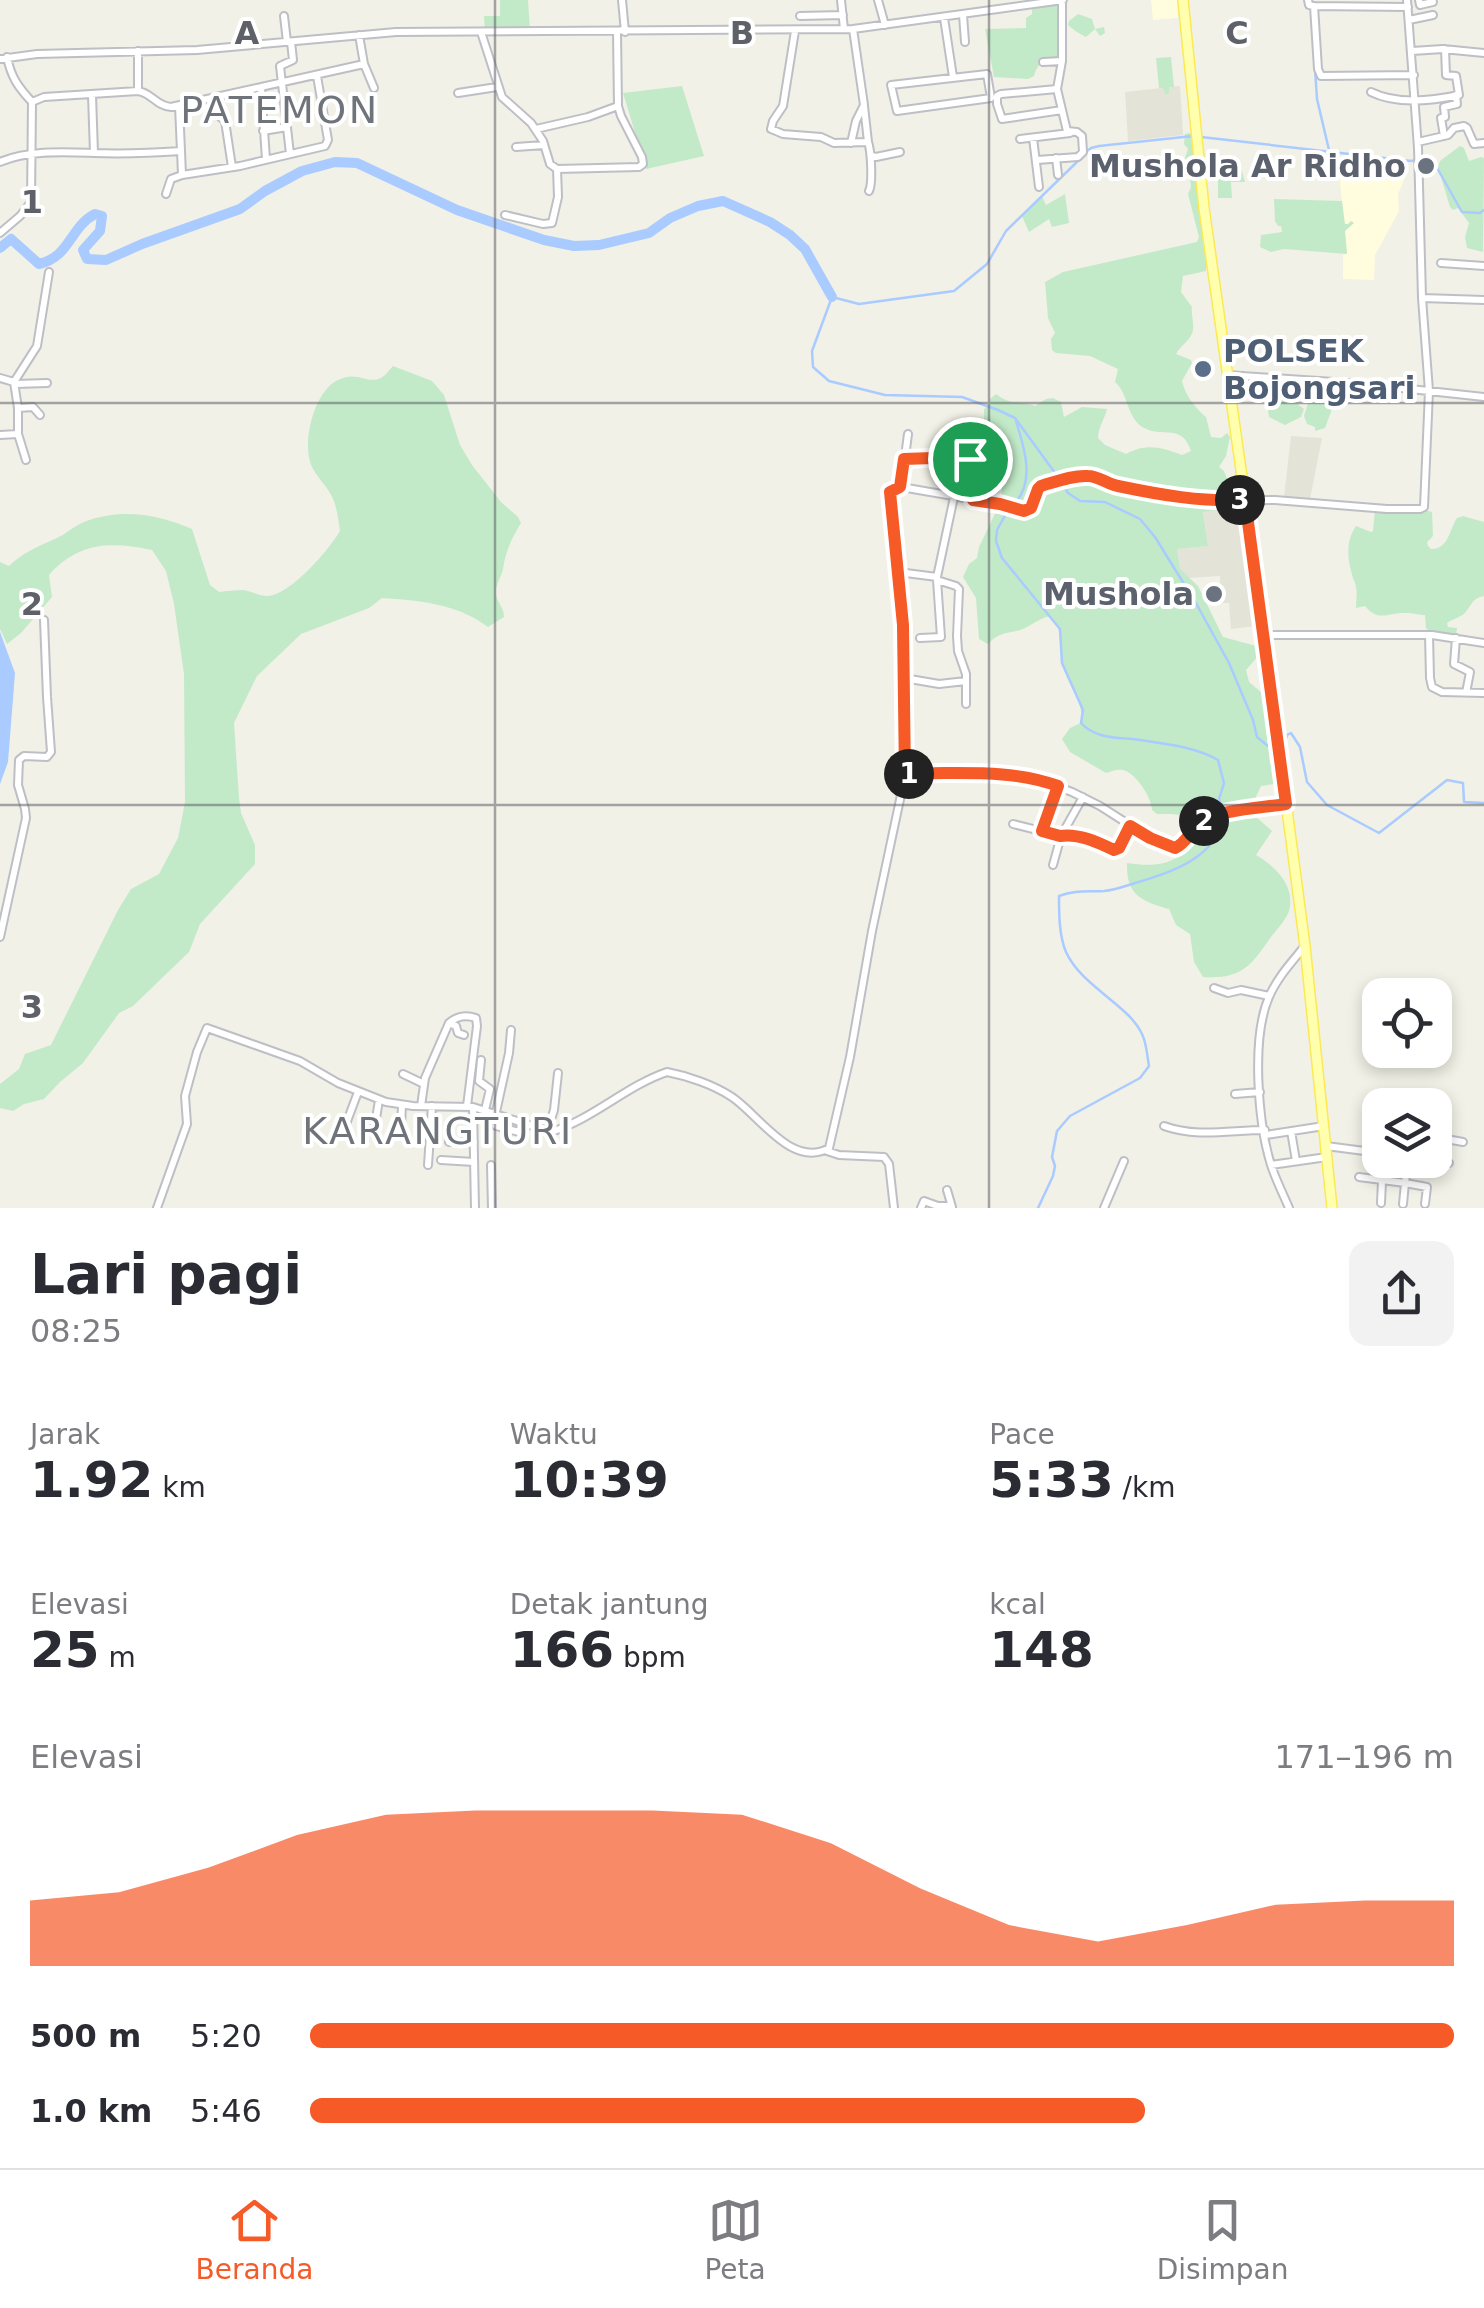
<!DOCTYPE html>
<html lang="id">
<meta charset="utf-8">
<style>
body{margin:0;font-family:"DejaVu Sans",sans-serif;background:#f2f2f3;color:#2b2b33;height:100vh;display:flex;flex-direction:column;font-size:38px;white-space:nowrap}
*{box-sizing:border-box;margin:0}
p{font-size:32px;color:#7c7c81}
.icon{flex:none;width:55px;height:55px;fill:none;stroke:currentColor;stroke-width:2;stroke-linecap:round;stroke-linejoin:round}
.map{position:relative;height:1208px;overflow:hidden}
.panel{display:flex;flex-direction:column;background:#fff;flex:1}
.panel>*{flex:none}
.buttons{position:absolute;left:1362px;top:978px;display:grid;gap:20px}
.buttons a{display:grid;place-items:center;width:90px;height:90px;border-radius:20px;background:#fff;box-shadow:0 5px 15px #0003;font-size:50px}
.pin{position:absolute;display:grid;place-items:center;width:85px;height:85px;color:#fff;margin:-42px;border:5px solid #fff;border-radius:50%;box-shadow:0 2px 10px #0007}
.km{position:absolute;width:50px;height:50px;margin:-25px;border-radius:50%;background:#222;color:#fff;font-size:28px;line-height:50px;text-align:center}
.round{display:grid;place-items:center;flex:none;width:105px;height:105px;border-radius:20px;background:#f2f2f3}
.summary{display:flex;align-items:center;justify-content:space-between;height:170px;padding:0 30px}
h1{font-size:55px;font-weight:700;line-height:75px}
.metrics{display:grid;grid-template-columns:repeat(3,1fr);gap:15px;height:170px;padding:10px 30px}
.metrics div{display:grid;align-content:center}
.metrics b{font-size:50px;font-weight:700}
.metrics small{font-size:28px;font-weight:400}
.metrics p{font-size:28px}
.chart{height:280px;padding:20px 30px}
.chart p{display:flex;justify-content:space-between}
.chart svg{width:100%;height:180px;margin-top:10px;fill:#f65a27;opacity:.7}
ul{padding:0 30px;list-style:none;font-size:32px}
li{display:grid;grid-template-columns:160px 120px 1fr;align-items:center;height:75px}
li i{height:25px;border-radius:12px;background:#f65a27}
.tab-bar{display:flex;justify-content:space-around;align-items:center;height:140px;border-top:2px solid #e1e1e2;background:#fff;font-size:28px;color:#7c7c81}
.tab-bar a{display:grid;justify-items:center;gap:5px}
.tab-bar .current{color:#f65a27}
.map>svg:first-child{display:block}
</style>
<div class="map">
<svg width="1484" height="1208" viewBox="0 0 1484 1208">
<rect width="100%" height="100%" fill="#f1f1e7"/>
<path fill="#fffdde" d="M1151,0H1177L1178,18L1153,20Z
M1339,172L1407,173L1398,194L1399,211L1375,255L1374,280L1343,279V255L1347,253Z"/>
<path fill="#e3e3d7" d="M1180,86L1183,135L1128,141L1125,92Z
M1291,436L1322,438L1310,499L1284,497Z
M1240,506L1256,626L1231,629L1229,603H1221L1220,576L1188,578L1180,570L1177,549L1208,546L1203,511Z"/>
<path fill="#c2eac8" d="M500,0H528L530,31L485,32L484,16H500Z
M1058,4V37L1062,39L1058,45V54L1067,56L1065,60C1050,54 1038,60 1034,76L1028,79L994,77L985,29L1026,28V18L1032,14V6Z
M1078,14L1092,19L1095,29L1104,27L1105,33L1100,36L1095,29L1086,37C1080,34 1073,30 1068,25L1069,21Z
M1171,57L1174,87H1169V93L1166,95L1163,88H1159L1156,58Z
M682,86L704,156L646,169L623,93Z
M1189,133L1194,134L1209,261L1206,264V271L1183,276L1181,292L1192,307C1191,315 1194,322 1193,330C1192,339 1180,346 1176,354L1191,360L1192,363L1182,381C1185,395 1196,409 1206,417L1211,437L1221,438L1227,433L1230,437L1226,456L1219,467L1224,471L1232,491L1226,498V504L1223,509L1203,512L1208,546L1177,549L1180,569L1198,586L1223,637L1256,646L1259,655L1246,670L1249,682L1262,693L1270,763L1275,776L1274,784L1261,786L1255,799L1254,815L1272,831L1256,855C1275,866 1296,886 1289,911C1286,920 1277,929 1271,937C1250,967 1242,979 1203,977L1194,962L1190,934L1176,925L1169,909C1141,901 1126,895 1127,863C1165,869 1185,861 1204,826C1186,814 1179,814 1157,814L1152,810C1152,798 1136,773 1123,770C1116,769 1113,771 1106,773L1070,752L1062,739L1070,728L1081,723C1085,700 1066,684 1062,662C1057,640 1066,638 1051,616C1041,618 1036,622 1027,627C1012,635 1002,629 988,644L979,639L976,598L963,577L969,564L977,558L979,547L1001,501L1003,472L1001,452L989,440L984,424V410L990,399L996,394C1011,406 1019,400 1035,406L1046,399L1053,398L1061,402L1064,417L1082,407L1107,409C1105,418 1098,428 1098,438L1105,445L1126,454C1146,443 1161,447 1182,455L1191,451C1182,423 1163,438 1144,428C1126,418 1129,394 1115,382L1118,369L1090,356L1056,353L1052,350L1051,339L1055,333L1048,318L1045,282L1063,272L1197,242L1199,237L1188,194L1191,187L1188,165L1184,161L1188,149L1184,144L1185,134Z
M1460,146L1464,148L1469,161L1481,157L1484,158L1483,252L1467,248L1465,237L1469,223L1458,208L1453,210L1450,207L1438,167L1440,161Z
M1241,168L1245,182H1231L1232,198H1218V169Z
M1065,194L1069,223L1052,227L1049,219L1029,232L1022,216L1042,196L1046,205Z
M1274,199L1342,201L1345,224H1348L1351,221L1354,223L1345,231L1347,254L1284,249L1271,252L1260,247L1261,235L1282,232L1281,226H1278L1275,221Z
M393,366L432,381L444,395L460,445L472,465L501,502L518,517L521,523C511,540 506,550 503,569C501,578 495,585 496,594C497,603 504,607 504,617L488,627C458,604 418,600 382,598L369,608L301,634L257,676L234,723L239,798L241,813L255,845V864L200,924L189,952L133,1006L119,1013L83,1063L60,1082L44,1099L24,1104L13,1111L0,1108V1084L19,1069L25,1054L51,1045L118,910L131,889L159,874L178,838L185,802L184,674L174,604L166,571L152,550C111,542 80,541 49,575L52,597L21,633L7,644L0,629V562L9,566C24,552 39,546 57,538C66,534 74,526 84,522C121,508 157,514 192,529L210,585L219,592C227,591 235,590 243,590C251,591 260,596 268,596C290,595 329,550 340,531C338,519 337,504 330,493C325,484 316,476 312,467C301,444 314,393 336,381C357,369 367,385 381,378C386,375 389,370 393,366Z
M1285,397L1290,398L1304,409L1301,417L1285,425L1269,417L1268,411L1271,402Z
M1325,402L1330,405L1332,409L1325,428L1315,431V427L1307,424L1304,416L1308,403Z
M1375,509H1421L1432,512L1433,536L1427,542L1428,546L1431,549C1449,549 1449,530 1457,518L1463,516L1484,522V596C1472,598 1472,605 1465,613C1460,618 1452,619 1447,623L1448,627L1457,628L1456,635L1429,631L1426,628L1425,615C1419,615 1413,613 1407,613C1388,612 1379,623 1365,606L1356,608C1356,600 1358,591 1355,583C1348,565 1344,543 1356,526L1371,532L1373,531Z"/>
<path fill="#a9cbff" d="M0,632L15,673L8,762L0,784Z"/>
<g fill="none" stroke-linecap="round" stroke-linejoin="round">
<path stroke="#a9cbff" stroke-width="2.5" d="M1315,69L1317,99L1329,150
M1201,137L1411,161C1421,160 1423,154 1432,159L1462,212L1480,213L1484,210
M1084,154L1091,148L1099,146L1193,136
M1058,477L1015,418L998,410L962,397L885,395L829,381L813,367L812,351L832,297L859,304L954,291L987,264L1006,231L1079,160
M1063,485L1068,493L1080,501L1105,502L1140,519L1155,537L1197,605L1229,663L1253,720L1257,737L1268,746L1274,745
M1014,504C1036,482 1024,447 1016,421
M1008,510L997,530L996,541L1002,558L1060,629L1062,663L1083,710L1081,723C1097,740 1119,737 1140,740C1166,744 1196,747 1218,760L1224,783L1219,799L1222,810
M1282,744L1285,743L1287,735L1291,733L1300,747L1307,782L1327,805L1379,833L1447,780L1463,783L1464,802L1484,803
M1038,1208L1053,1176L1055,1166L1052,1157L1057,1131L1070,1116L1140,1078L1149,1066C1147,1056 1147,1044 1142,1034C1128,1004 1082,987 1066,952C1059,936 1059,913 1059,896C1075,890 1088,892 1104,891C1115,890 1125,886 1135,883C1170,873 1216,858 1223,818"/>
<path stroke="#a9cbff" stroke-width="10" d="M0,248L11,239L39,264C70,257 70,227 95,214L102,216L100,231L83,250L87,259L106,260L142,244L240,209L265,191L302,171L335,162L357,163L457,210L544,240L574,246L599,245L649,233L670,218L698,206L723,201L770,222L790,235L805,249L832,297"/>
<defs>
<path id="minor" d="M622,0L625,32
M841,0L844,29
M878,0L885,25
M1308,0L1309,5L1313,6L1408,7
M1419,0L1420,5L1433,2
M1314,6L1318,69L1321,76L1414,75
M963,15L965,42
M284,16L287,42
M800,16L843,15
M944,18L953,77
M1409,20L1433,15
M795,31L783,106L773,121L771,129L783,134L821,137L834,143L868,142C871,150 873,183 869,191
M481,32L502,97L531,123L543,141L550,164L557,169L639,167L643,164L642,157L621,116L618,106L617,32
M1412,51L1443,49L1484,53
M7,57C11,77 18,87 32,102
M0,59L37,54L197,50L396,32L853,29L1063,0
M1043,62L1062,61
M364,64L374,88
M987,74L991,98L897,111L891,85Z
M261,87L266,159
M1057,89L1001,94L997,96V104L1002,119L1062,110
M138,91C152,93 156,106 171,107L364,64L359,35
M1371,92C1397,105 1431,101 1459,95L1456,76L1446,75L1445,49
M458,93L497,87
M92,95L94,153
M213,98L217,114L225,121L232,167
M864,106L868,142
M536,129L588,117L618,106
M263,131L287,127
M1444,136L1441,118L1445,117L1444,107L1457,104L1456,95
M1033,138L1039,187
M1020,139L1070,133
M1418,142L1448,135L1454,128L1464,126L1467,128L1474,144L1484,143
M851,143L856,121L864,105L853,29
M516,147L544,145
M181,151L182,175
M290,154L280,66L293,60L291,42
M872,156L876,157L900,152
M1056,158L1058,175
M1037,160L1078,157L1083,152L1082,136L1077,132L1067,131L1057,89L1062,61V0
M0,162C28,150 64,152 94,153C122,154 152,153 181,151L179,106
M166,194L171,179L182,175L240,166L325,146L328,140L317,76
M505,215L543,224L552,223L558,197L557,169
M0,233L20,216L31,202L32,102L44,97L138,91V51
M1441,263L1484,266
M1422,298L1484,300
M1227,375L1364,384L1484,397
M0,378L14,382L18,408V434L26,460
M14,382L37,346L49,272
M15,384L47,383
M18,408L33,407L40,415
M0,435L18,434
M904,459L966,457L979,464L997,466
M901,487L908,434
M973,500L979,464
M898,572L937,577L954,497
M937,577V580L956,586L959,589L957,636L958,651L966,674V704
M1264,635H1432L1484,643
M1429,635L1430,678L1432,687L1442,692L1484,693
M920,638L941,637L937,580
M1456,638L1454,664L1470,672L1466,693
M904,678L939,684L966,681
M905,776L903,625L890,493L892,489L901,487L1000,504L1024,511L1031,509L1038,489L1041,486L1090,476L1111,484L1160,495L1212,501L1275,500L1387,509H1420L1424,507L1429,391L1422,298L1418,148L1407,0
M1013,824L1061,836
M1042,831L1057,787
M1064,834L1087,838L1116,850L1130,826
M1053,865L1061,836L1083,797
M0,937L26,818L25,809L18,785L19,760L24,756L47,757L51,752L47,697L44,620
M1214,988L1228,993L1241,990L1269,996
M449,1023L456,1026L458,1033L464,1035
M481,1060L479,1081L490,1089L485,1110
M403,1074L424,1084
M1235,1094L1260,1092
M421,1106L425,1078L449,1023C457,1016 467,1015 476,1018L477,1026L467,1106
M496,1112L509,1053L511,1030
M346,1124L358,1092
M496,1126L519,1132L523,1124
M1164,1126C1197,1138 1231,1130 1265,1130
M1374,1126L1380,1128
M401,1127L402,1105
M374,1131L379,1100
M1291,1131L1296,1161
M547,1132L554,1110L558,1073
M1266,1135L1324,1126
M1435,1137L1463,1142
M449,1142H474
M1326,1146L1380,1153
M827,1151L839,1155L884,1157L889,1164L894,1208
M441,1160L474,1162
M1408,1160L1405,1183L1427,1187L1425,1204
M1430,1160L1449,1163
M428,1165L432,1106
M491,1165L492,1208
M1271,1165L1327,1157
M1359,1177L1405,1183L1403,1204
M947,1190L952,1207
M1381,1203L1382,1181
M157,1208L187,1124L185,1096L197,1052L207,1028L300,1061L338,1083L386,1102L413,1106L473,1107
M475,1208L473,1107L551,1132C593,1119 626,1086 667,1072C688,1076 714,1085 732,1097C759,1115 792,1169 829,1148L850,1057L872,931L905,776L908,774H1002L1032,777L1072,792L1100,806L1150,838L1175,848C1188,842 1192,827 1205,820C1228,808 1260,808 1286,804
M921,1208L924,1201L938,1206H951
M1104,1208L1124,1161
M1289,1208C1283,1194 1276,1180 1271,1165C1258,1123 1251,1038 1269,997C1277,978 1291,963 1304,947"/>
<path id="major" d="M1183,0L1204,208L1259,597L1305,946L1332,1208"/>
</defs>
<use href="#minor" stroke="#bebfc6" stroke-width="10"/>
<use href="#major" stroke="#fce955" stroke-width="12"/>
<use href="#minor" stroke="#fff" stroke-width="6"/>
<use href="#major" stroke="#ffffae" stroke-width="9"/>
</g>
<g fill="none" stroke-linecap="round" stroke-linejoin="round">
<defs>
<path id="route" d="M962,457L980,464L973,500L1000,504L1024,511L1031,508L1038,489L1041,486C1055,482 1073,475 1088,476C1098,476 1108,484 1118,486C1161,495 1201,502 1245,500L1286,804C1262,808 1216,809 1198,825C1189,833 1186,843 1175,848L1150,838L1130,826L1119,848L1114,850C1097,842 1078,833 1060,836L1042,831L1058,786C1012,769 962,774 914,773L905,776L903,625L890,492L900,487L904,459Z"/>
</defs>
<use href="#route" stroke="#fff" stroke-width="20"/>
<use href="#route" stroke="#f65a27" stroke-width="12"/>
</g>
<path fill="none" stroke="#5e6168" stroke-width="2.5" stroke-opacity="0.55" d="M495,0V1208M989,0V1208M0,403H1484M0,805H1484"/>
<g fill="#6b7280" stroke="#fff" stroke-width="4">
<circle cx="1426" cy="166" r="10"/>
<circle cx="1214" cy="594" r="10"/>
</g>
<circle fill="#5c6f8a" stroke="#fff" stroke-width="4" cx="1203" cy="369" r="10"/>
<g text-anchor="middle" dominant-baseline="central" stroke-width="8" stroke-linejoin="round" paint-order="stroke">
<g font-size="32" font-weight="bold" fill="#5b616d" stroke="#fff" text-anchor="end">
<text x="1406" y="166">Mushola Ar Ridho</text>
<text x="1194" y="594">Mushola</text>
</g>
<g font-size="32" font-weight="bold" fill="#4e5e75" stroke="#fff" text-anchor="start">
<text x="1223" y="351">POLSEK<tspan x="1223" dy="37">Bojongsari</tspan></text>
</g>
<g font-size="38" letter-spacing="2.5" fill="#6f737a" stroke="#fff">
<text x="280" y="110">PATEMON</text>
<text x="438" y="1131">KARANGTURI</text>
</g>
</g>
<g font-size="32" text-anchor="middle" font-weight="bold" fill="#5e6168" stroke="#fff" stroke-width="8" stroke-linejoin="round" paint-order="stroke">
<text x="247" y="44">A</text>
<text x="742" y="44">B</text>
<text x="1237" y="44">C</text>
<text x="32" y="213">1</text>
<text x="32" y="615">2</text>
<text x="32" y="1018">3</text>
</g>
</svg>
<div class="buttons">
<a><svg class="icon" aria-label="locate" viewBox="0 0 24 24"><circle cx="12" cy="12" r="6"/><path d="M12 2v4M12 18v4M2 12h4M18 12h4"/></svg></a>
<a><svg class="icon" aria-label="layers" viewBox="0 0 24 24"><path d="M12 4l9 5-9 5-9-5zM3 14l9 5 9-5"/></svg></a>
</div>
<div class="pin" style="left:970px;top:459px;background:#1e9e55"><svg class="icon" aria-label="arrive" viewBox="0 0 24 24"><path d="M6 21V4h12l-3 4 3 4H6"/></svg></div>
<b class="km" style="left:909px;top:774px">1</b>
<b class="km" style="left:1204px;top:821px">2</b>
<b class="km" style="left:1240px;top:500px">3</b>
</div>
<section class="panel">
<div class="summary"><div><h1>Lari pagi</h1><p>08:25</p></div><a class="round"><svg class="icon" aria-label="share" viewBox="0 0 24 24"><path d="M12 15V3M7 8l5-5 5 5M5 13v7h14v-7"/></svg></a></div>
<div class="metrics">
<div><p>Jarak</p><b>1.92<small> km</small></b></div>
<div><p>Waktu</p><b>10:39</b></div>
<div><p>Pace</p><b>5:33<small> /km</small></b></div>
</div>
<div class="metrics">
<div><p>Elevasi</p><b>25<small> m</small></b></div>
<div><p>Detak jantung</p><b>166<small> bpm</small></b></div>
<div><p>kcal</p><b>148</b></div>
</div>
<div class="chart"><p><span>Elevasi</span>171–196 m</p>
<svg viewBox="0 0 160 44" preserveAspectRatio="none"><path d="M0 44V28L10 26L20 20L30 12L40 7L50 6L60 6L70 6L80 7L90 14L100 25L110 34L120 38L130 34L140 29L150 28L160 28V44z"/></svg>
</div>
<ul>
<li><b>500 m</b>5:20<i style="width:100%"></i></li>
<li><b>1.0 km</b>5:46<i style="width:73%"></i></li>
</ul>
</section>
<nav class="tab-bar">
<a class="current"><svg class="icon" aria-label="home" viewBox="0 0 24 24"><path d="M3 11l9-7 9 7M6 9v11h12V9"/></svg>Beranda</a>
<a><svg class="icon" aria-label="map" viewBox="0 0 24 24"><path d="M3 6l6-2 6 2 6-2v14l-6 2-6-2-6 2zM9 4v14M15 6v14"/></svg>Peta</a>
<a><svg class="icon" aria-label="saved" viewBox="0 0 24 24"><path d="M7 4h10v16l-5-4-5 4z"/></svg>Disimpan</a>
</nav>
